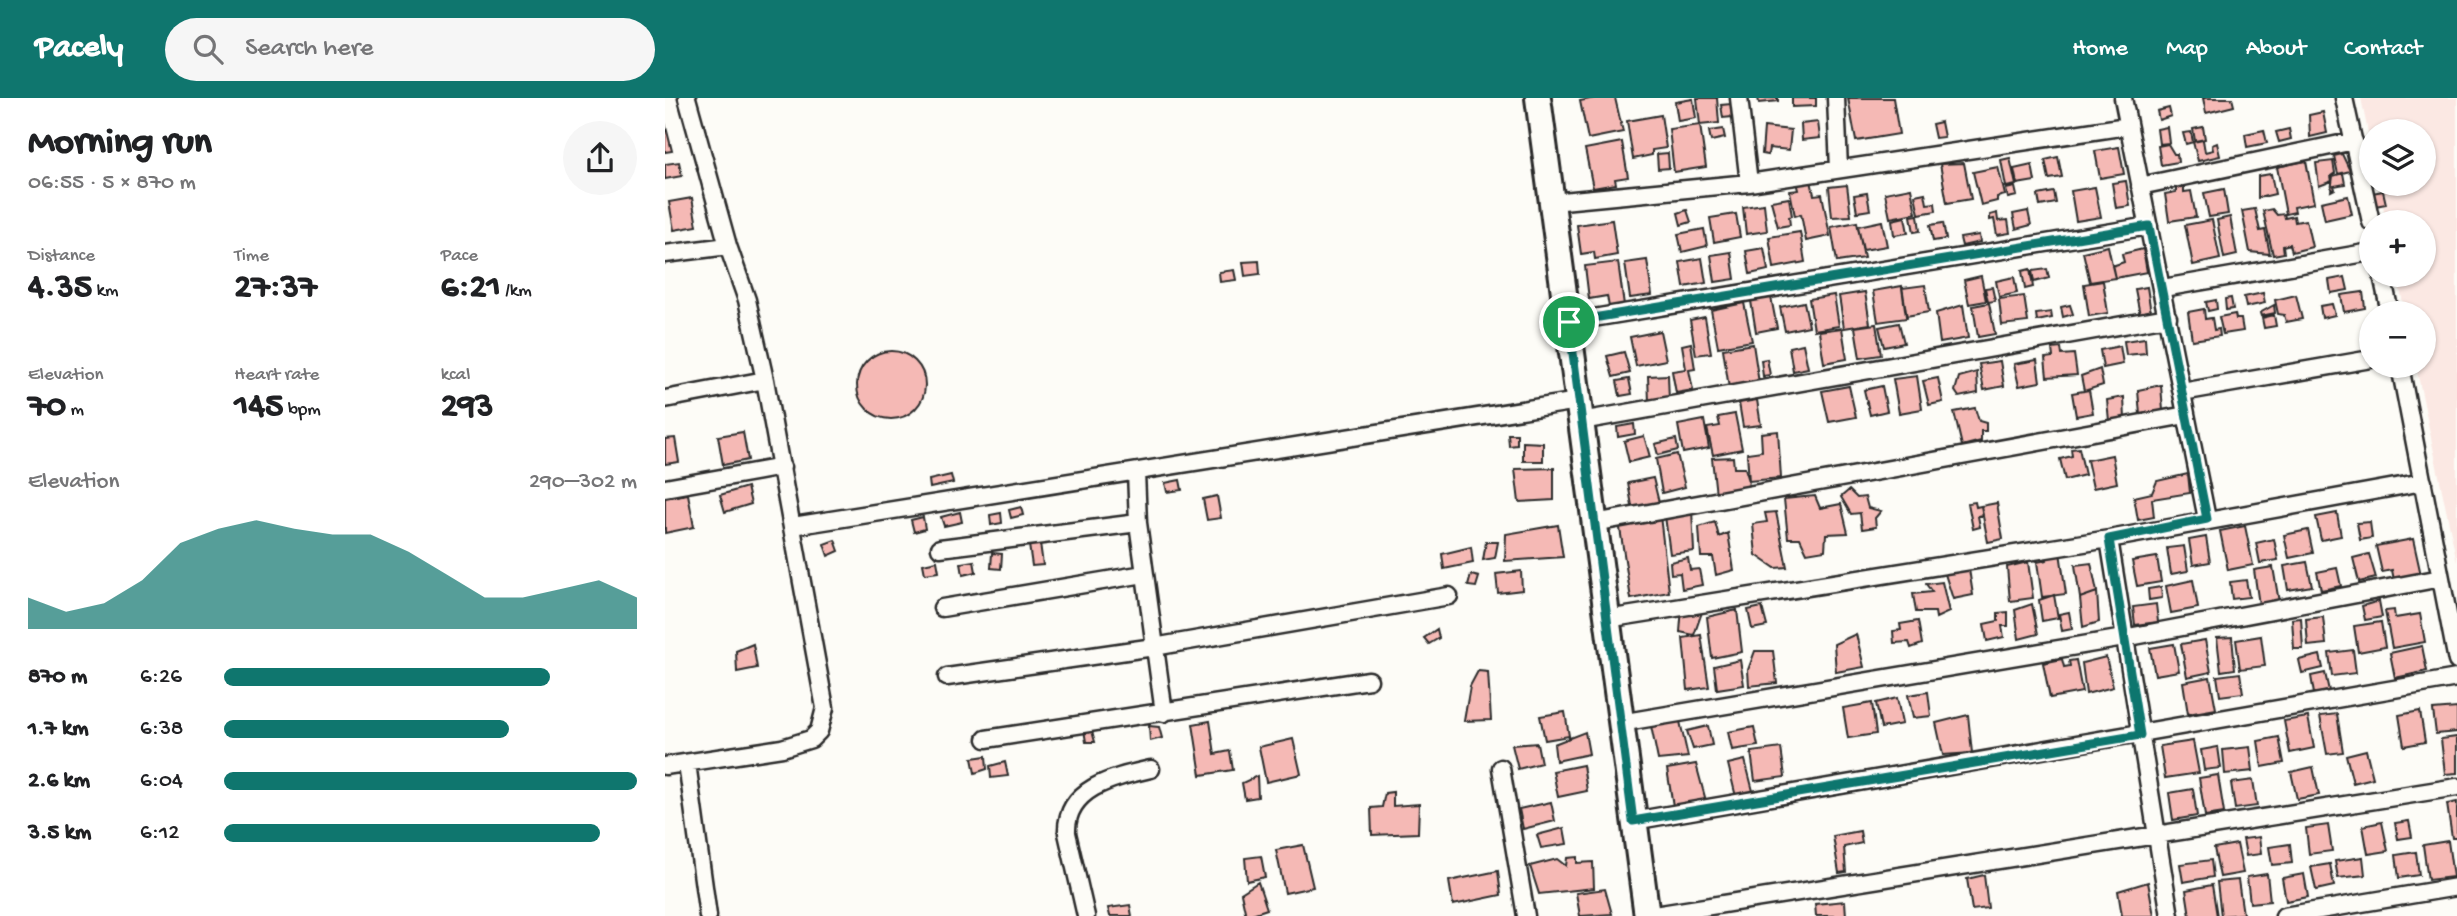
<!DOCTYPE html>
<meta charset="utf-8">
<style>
body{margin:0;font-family:"Gochi Hand",sans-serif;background:#f6f6f6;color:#202124;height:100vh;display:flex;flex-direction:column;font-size:26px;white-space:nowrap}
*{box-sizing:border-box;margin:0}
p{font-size:23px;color:#757577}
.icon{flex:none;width:38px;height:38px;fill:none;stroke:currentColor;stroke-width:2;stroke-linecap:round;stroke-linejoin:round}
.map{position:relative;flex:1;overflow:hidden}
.details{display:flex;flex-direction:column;background:#fff;width:665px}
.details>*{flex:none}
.fabs{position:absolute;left:1694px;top:21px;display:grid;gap:14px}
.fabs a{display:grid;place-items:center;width:77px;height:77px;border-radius:50%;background:#fff;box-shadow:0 2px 5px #0004;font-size:35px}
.pin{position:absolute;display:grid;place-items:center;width:60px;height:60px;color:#fff;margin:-30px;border:4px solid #fff;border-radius:50%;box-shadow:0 2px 7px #0007}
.round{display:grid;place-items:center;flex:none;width:74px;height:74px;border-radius:37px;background:#f6f6f6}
.headline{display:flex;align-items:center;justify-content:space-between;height:119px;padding:0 28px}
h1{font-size:38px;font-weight:700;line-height:52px}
.stats{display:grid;grid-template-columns:repeat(3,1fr);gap:10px;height:119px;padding:7px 28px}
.stats div{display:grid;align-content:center}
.stats b{font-size:35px;font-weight:700}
.stats small{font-size:19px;font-weight:400}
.stats p{font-size:19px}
.chart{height:196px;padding:14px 28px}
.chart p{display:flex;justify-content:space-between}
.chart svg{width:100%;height:126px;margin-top:7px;fill:#0f766e;opacity:.7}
ul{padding:0 28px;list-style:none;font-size:23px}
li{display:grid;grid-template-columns:112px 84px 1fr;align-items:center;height:52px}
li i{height:18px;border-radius:9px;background:#0f766e}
header{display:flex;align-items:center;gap:42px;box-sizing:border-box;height:98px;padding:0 35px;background:#0f766e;color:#fff}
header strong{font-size:33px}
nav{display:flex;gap:38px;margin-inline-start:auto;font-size:24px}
.search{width:490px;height:63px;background:#f6f6f6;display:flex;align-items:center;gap:18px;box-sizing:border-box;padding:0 24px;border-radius:38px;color:#757577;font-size:26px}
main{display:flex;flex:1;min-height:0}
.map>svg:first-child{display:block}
</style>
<header>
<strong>Pacely</strong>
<div class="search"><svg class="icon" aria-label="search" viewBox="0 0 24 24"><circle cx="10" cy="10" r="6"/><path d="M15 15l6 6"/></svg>Search here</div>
<nav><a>Home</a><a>Map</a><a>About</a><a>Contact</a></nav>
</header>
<main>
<section class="details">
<div class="headline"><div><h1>Morning run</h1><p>06:55 · 5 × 870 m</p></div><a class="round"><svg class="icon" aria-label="share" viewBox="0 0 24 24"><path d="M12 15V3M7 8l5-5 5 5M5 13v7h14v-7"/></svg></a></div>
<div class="stats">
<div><p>Distance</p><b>4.35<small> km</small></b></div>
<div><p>Time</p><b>27:37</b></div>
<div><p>Pace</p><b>6:21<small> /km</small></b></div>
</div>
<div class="stats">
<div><p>Elevation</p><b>70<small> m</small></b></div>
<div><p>Heart rate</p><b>145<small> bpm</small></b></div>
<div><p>kcal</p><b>293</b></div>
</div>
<div class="chart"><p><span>Elevation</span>290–302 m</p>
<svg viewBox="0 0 160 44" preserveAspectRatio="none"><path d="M0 44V33L10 38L20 35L30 27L40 14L50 9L60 6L70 9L80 11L90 11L100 17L110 25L120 33L130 33L140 30L150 27L160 33V44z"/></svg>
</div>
<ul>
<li><b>870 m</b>6:26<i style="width:79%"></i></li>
<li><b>1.7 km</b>6:38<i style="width:69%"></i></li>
<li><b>2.6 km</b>6:04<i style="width:100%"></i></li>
<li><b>3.5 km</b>6:12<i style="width:91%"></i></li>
</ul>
</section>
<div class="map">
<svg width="1792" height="818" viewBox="0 0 1792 818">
<rect width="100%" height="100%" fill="#fdfcf7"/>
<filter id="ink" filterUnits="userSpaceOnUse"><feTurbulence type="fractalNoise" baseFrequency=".0143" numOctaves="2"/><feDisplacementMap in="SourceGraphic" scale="14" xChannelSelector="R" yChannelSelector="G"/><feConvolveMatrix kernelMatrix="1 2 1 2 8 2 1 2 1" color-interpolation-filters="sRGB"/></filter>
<g filter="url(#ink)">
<path fill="#fbe8e3" d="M1696,0H1792V464L1751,268H1759V215H1740L1732,177H1759V124H1721L1718,107L1721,105L1714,86H1759V33H1706V49Z"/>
<path fill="#f5b9b5" stroke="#2b2b2b" stroke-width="2" d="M930,0H950L958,34L923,41L915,3Z
M1032,0H1052L1054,25L1035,27Z
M1093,0H1113V3L1094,5Z
M1127,0H1151V8L1127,9Z
M1183,0H1228L1234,36L1191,43Z
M1538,0H1567L1569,8L1541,15Z
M1028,1L1031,20L1013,23L1010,4Z
M1066,6L1067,19L1058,20L1056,7Z
M1504,10L1506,18L1494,22L1492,13Z
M1658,14L1662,35L1645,39L1644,17Z
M996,17L1001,50L987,52V57L968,61L962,23Z
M1153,24L1155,40L1137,42L1136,26Z
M1276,24L1279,39L1270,40L1267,26Z
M0,25L7,53L0,54Z
M1035,27L1041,69L1009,74L1004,31Z
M1099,29L1126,32L1124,52L1104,50L1103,57L1097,56Z
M1502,29L1504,45L1494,46L1492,31Z
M1538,29L1540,41L1530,43L1528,31Z
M1058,31L1060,40L1046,43L1044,33Z
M1624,31L1626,41L1614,44L1611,34Z
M1599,32L1602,45L1582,49L1580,36Z
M1526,34L1528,44L1521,46L1518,35Z
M1538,42L1540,54L1548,52L1547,47L1552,45L1555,58L1533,63L1528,44Z
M957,44L963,79L950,81L951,86L928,90L920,51Z
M1503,46L1509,56H1512L1513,64L1496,67L1493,48Z
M1454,49L1459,76L1435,80L1430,53Z
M1003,55L1004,70L993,71L992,56Z
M1677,56L1685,73L1673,76L1669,58Z
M1393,59L1397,79L1384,81L1380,62Z
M1345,60L1351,87L1341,89L1336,62Z
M1641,63L1649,105L1629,109L1630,114L1621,116L1612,69Z
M1668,63L1670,75L1666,78L1667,83L1654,88L1651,65Z
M14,64L17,78L0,81V66Z
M1299,65L1306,101L1282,105L1275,66Z
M1367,67L1370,83L1352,86L1349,71Z
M1333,69L1340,97L1332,99V103L1316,107L1308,74Z
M1678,75L1680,86L1669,88L1670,91L1666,93L1668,78Z
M1606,76L1610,96L1593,100V78Z
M1146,82L1149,97L1157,96L1165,138L1141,143L1136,116L1130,118L1125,93L1134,92L1132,84Z
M1461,83L1465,108L1451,110L1447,85Z
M1182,87L1186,118L1167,119L1164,89Z
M1519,88V94L1526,93L1531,119L1504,123L1500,96L1511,94V89Z
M1350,89L1352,98L1343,100L1341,91Z
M1430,89L1436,119L1411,123L1406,93Z
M1246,90L1251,115L1225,120L1220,95Z
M1559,91L1563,116L1544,119L1539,95Z
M1718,93L1721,106L1710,108L1707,95Z
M1389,94L1391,105L1375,108L1373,97Z
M1202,95L1205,112L1192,114L1189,97Z
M1260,95L1262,106L1270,105L1271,113L1254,116L1250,97Z
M1683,98L1687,116L1660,122L1656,104Z
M27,100L32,128L9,132L4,104Z
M1124,100L1127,118L1124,119L1125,127L1113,129L1106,103Z
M1099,106L1102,133L1081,136L1078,109Z
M1590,111L1595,133L1600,132L1605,156L1585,154L1577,113Z
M1607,111L1612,117L1619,116L1620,120L1629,118L1630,124L1641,122L1647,149L1627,154L1625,146L1618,148L1619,155L1608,157L1598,113Z
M1022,112L1026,124L1016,127L1013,115Z
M1363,113L1366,127L1351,131L1348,116Z
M1332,115L1333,123L1343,122L1345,135L1332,137L1329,121L1325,122V117Z
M1071,116L1075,139L1049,144L1045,120Z
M1253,117L1255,133L1249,134L1246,118Z
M1240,119L1243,135L1229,137L1227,122Z
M1565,119L1572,157L1559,160L1552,122Z
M947,122L952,157L930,161L929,154L916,156L912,127Z
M1547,122L1555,161L1528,167L1520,127Z
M1217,123L1222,148L1198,152L1193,128Z
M1192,124L1199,160L1172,164L1166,129Z
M1278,125L1281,141L1268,143L1265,127Z
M1039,131L1042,148L1017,154L1013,136Z
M1135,134L1140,164L1109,170L1104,139Z
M1314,137L1315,144L1297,148L1295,140Z
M1443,148L1450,180L1425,184L1418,154Z
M1099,150L1103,172L1085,176L1081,153Z
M1478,151L1482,174L1450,180L1447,168L1459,164L1457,156Z
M1066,154L1070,181L1050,184L1046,157Z
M1037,160L1041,185L1019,189L1015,164Z
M982,162L987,197L965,200L960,165Z
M594,163L595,176L580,178L578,164Z
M953,164L959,207L944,209L942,198L924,201L920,168Z
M1365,171L1368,189L1360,191L1357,173Z
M1382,171L1384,180L1369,184L1367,173Z
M569,172L571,182L555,184L554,174Z
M1316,178L1321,203L1304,206L1299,182Z
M1349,179L1352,195L1334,199L1331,183Z
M1680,179L1683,192L1666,195L1664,182Z
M1438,183L1443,215L1424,218L1419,186Z
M1260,187L1264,214L1241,218L1237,190Z
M1237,188L1242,220L1213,224L1208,193Z
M1327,189L1330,203L1323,204L1320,190Z
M1482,189L1486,215L1475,217L1470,191Z
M1200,194L1205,226L1179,230L1174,198Z
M1698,194L1700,210L1679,214L1676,197Z
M1598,195L1600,205L1581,209L1579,199Z
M1169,197L1174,228L1149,232L1144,201Z
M1631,197L1637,221L1621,224L1619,217L1613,216L1610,202Z
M1359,198L1363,224L1337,227L1334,201Z
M1106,199L1112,230L1091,234L1086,203Z
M1566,200L1568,211L1561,212L1560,201Z
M1551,202L1552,211L1543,213L1541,204Z
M1139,204L1144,228L1120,233L1115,209Z
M1079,205L1087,243L1053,249L1046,212Z
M1324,205L1330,236L1313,239L1308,208Z
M1667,206L1670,217L1657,220L1655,208Z
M1298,207L1303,240L1275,245L1271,215Z
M1405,207L1408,216L1398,219L1396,209Z
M1609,207L1610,215L1596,218L1595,215Z
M1539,211L1540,221L1547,220L1549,232L1554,231L1555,238L1527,242L1523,214Z
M1386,214L1387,220L1372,223L1371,216Z
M1570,216L1571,221H1576L1578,233L1558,236L1554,219Z
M1609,217L1611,228L1599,230L1597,220Z
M1040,219L1046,255L1031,257L1025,222Z
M1234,225L1239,245L1219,249L1214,229Z
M1211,226L1216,257L1195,260L1190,229Z
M1177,230L1182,261L1159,265L1154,233Z
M995,233L1001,262L971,268L965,239Z
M1480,240L1481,255L1461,257L1459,243Z
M1026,245L1030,271L1024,272L1028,292L1011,295L1007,273L1021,271L1017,247Z
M1088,246L1094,285L1064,290L1058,251Z
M1138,246L1143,270L1128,273L1124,249Z
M1455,248L1458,266L1438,270L1435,252Z
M1396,250L1397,257L1409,256L1412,277L1382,279L1380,260L1388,259L1387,251Z
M192 287a34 34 0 1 1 68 0a34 34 0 1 1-68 0Z
M959,254L965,275L948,279L942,258Z
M1102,261L1105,277L1098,278L1096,262Z
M1372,262L1375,284L1354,288L1349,266Z
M1335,263L1339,288L1319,292L1314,266Z
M1435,271L1438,287L1419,293L1416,278Z
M1312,274L1313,295L1294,299L1290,293L1294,279Z
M1003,277L1004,303L984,304L983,278Z
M1252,278L1257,311L1234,315L1228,281Z
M1273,280L1278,304L1264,307L1258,283Z
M964,281L967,296L955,298L952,283Z
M1496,287L1498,313L1475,317L1473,292Z
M1184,288L1191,319L1164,324L1157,293Z
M1217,288L1222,313L1205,317L1199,292Z
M1424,292L1428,315L1411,318L1407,295Z
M1459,299L1460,321L1444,323L1442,302Z
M1092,302L1096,327L1078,329L1074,305Z
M1310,310L1314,323L1321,325V333H1316V343L1297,348L1289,314Z
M1070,316L1077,351L1048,357L1042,330L1055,328L1053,319Z
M1039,322L1044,350L1018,355L1013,327Z
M969,326L970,336L953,339L952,329Z
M1113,333L1116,380L1084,383L1082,355L1097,353L1096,335Z
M78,334L83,362L58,367L53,338Z
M843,336H852V347L844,348Z
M979,338L985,359L964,364L959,343Z
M10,340L14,364L0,366V341Z
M1011,341L1013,352L993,357L990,346Z
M858,344L878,345V363H858Z
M1414,350L1420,377L1400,382L1395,361L1407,358L1406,351Z
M1012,356L1020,389L997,395L991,361Z
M1447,357L1452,385L1428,390L1422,362Z
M1068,359L1069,370H1080L1084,383L1082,394L1051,397L1047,360Z
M889,370V402L854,404L850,371Z
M1523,376L1525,395L1487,401L1489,419L1473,422L1469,399L1487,395L1492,383Z
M286,377L288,385L265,390L264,382Z
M988,380L995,409L967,408L963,385Z
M515,382L517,392L502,394L500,385Z
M82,389L86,406L60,414L55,397Z
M1184,392L1192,400L1200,399L1203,410L1216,413L1210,420L1211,429L1197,431L1195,415L1186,416L1176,399Z
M23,396L29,429L0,435V400Z
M552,398L556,420L542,422L538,401Z
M1150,398L1155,410L1176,406L1183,435L1161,436L1160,452L1142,455L1135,440H1123L1119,401Z
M1310,404L1311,409L1316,408L1318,417L1313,418L1315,429L1308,431L1303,405Z
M1332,405L1338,441L1323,444L1316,408Z
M356,409L358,417L346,420L344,412Z
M1027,412L1029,453L1005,456L1000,418Z
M295,414L297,424L279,428L276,419Z
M1111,414L1122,469L1110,470L1091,457L1088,426L1102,424L1100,415Z
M336,415L337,425L326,427L325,417Z
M1672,415L1676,438L1656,442L1651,419Z
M995,418L1004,494L966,501L954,424Z
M258,419L260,431L249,434L246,422Z
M1050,424L1054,439L1063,435L1069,472L1051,477L1048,459H1036L1034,429Z
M1705,424L1707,440L1695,442L1692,425Z
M893,427L898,459L840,463L841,436Z
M1580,428L1588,467L1563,472L1555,433Z
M1643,432L1648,455L1624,460L1619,437Z
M1541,439L1545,464L1528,467L1524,442Z
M1609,441L1613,462L1595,465L1591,445Z
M1748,441L1756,477L1729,482L1727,472L1717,474L1711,448Z
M170,442L174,453L163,458L159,446Z
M821,444H833L830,460L818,462Z
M375,445L378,467L367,468L364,447Z
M1519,448L1523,473L1506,476L1502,450Z
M806,449L808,465L779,471L777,456Z
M1395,454L1401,496L1377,499L1372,464L1382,462L1381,456Z
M327,455L337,456L336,471L326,470Z
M1704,456L1711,480L1694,484L1688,460Z
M1492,459L1496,484L1472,488L1467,463Z
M1023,460L1025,472L1034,471L1037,487L1017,491L1015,475L1006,476L1005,464Z
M272,463L274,474L260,476L258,466Z
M309,463L311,474L298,477L296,465Z
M1363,464L1368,500L1345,503L1342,469Z
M1642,464L1647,488L1623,492L1619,468Z
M1426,465L1432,494L1415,500L1410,467Z
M1608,469L1614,504L1594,507L1589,472Z
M1672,470L1676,488L1656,492L1652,474Z
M1304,471L1308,497L1288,501L1280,476Z
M856,473L857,492L833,495L831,476Z
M806,477L814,479L811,489L803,488Z
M1528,482L1533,510L1506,515L1501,488Z
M1581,482L1584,499L1567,501L1565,484Z
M1277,484L1284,514L1271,520L1270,514H1251L1248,496L1267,494L1261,486Z
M1496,489L1497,500L1484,502L1483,491Z
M1432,494L1434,524L1418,529L1415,500Z
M1389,497L1393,520L1377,523L1374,502Z
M1714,503L1717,519L1700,522L1697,508Z
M1367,506L1373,536L1354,541L1350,512Z
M1491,506L1493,524L1470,527L1468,509Z
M1097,509L1102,528L1087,531L1083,512Z
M1017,510L1037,514L1029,537L1015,534Z
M1072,512L1077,554L1047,560L1042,519Z
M1729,512L1730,520L1755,516L1760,544L1727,550L1720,513Z
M1343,514V528H1337L1339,539L1322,543L1319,526L1333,523V515Z
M1404,514L1407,531L1397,533L1394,516Z
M1658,519L1661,546L1643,548L1641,521Z
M1636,520L1638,551H1629L1627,521Z
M1253,523L1257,546L1246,550L1244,544L1229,545L1228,533L1236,532L1235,526Z
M1716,524L1720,549L1693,554L1689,528Z
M772,531L774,540L764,546L759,540Z
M1191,536L1199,569L1171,574L1169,546Z
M1036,537L1044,589L1023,592L1018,540Z
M1596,538L1600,568L1575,571L1571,542Z
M1567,539L1570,571L1556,573L1552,540Z
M1540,542L1546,574L1522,579L1516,546Z
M88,546L92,570L72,574L71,553Z
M1509,546L1514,573L1490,577L1485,550Z
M1757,548L1762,573L1730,580L1725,555Z
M1688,552L1691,575L1667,578L1664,555Z
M1090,553H1108L1112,585L1084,588L1083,572Z
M1655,557L1658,570L1637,575L1634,562Z
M1441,559L1448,589L1421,596L1417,565Z
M1397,561L1399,569L1405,568L1404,563L1411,562L1417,594L1385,600L1378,565Z
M1075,562L1079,587L1052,591L1049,568Z
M813,573L823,574L826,622L799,623L805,588Z
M1575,575L1578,595L1555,598L1552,578Z
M1660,575L1664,593L1649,596L1646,578Z
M1545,579L1551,611L1523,616L1518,584Z
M1263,594L1266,618L1248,620L1243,597Z
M1232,600L1237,626L1216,630L1211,605Z
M1207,605L1211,636L1183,640L1178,610Z
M1792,610V634L1771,636L1768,612Z
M1755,613L1760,644L1739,648L1734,617Z
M900,614L904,638L880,642L875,618Z
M1672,616L1678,654L1662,656L1655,618Z
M1303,617L1307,655L1278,657L1271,625Z
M1014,619L1023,659L993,662L985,623Z
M1643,619L1649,650L1625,655L1619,623Z
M545,623L550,656L565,653L568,672L536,677L528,626Z
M484,628L494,629L497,640L485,643Z
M1043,628L1047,647L1028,651L1022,633Z
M1089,629L1093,648L1067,652L1063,634Z
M419,632L427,633L430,644H421Z
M920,634L924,656L891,663L889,646Z
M1614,639L1619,665L1597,669L1593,643Z
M1792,639V675L1780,676L1776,641Z
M628,641L636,676L601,684L594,649Z
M1528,643L1534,675L1500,680L1495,648Z
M872,645L876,665L853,671L847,647Z
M1553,649L1556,670L1539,672L1536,652Z
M1585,649L1588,673L1560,676L1558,652Z
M1116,650L1120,679L1090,683L1086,654Z
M1701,652L1708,680L1688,685L1681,657Z
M321,658L322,671L310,675L307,660Z
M1080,662L1088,693L1071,699L1063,666Z
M340,664L343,678L326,680L325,668Z
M1031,666L1041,703L1008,708L1002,671Z
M918,667L922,693L893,699L888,673Z
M1648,669L1654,697L1632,701L1626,674Z
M1553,677L1559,715L1540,718L1534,680Z
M592,678L593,699L580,701L577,685Z
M1588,682L1592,708L1570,711L1566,685Z
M1528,691L1532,718L1508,722L1504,695Z
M728,694V708L754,706L753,735L707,737L706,710L717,709L720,695Z
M886,704L890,723L858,731L854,711Z
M1792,704V740H1787L1782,706Z
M1744,723L1747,739L1733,741L1730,725Z
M1717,724L1723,753L1703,756L1698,728Z
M1663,727L1667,753L1644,756L1641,730Z
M899,730L902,746L876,750L872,737Z
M1195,733L1197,745L1179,749L1181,774L1174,775L1168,738Z
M1594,739L1596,756L1581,758L1578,741Z
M1783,743L1788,779L1763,782L1758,747Z
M1572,746L1578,775L1555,779L1549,750Z
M1625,746L1627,765L1607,767L1604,749Z
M638,747L648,789L620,795L611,752Z
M1751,754L1754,777L1734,780L1731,757Z
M596,758L600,779L582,783L580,760Z
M912,759V765L928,764L929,790L874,796L865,768L892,761L901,768L902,760Z
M1698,759L1700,777L1673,780L1670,763Z
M1546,762L1548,779L1518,784L1515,766Z
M1665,766L1669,788L1651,792L1646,769Z
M833,773L836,797L788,807L784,783Z
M1602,776L1605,803L1585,805L1582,779Z
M1639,776L1643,799L1621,803L1617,780Z
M1319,777L1323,810L1307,812L1302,781Z
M1573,782L1578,816L1556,818L1552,784Z
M593,784L602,811L581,818L576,795Z
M1483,784L1489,818H1457L1453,793Z
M1547,787L1552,818H1525L1521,792Z
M940,791L947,816L915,818L911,795Z
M1180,803L1181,818H1151L1150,806Z
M465,807L467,818H445L443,810Z"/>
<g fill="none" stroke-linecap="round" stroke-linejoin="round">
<defs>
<path id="street" d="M1074,0L1084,85
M1171,0L1174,71
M1458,0L1542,421
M1679,0L1706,124
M1475,88L1689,43
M887,104L1084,85L1462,28
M0,156L63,148
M1717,177L1725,215
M1498,190L1706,154
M904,224L1484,128
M1735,268L1792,563
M1517,294L1706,261
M0,301L100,282
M916,323L1503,219
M471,374L473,425L499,615
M0,390L117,369
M929,425L1521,317
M128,428L913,303
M1444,441L1505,818
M275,450L473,425
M277,510L479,476
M942,521L1444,441L1758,384
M282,579L489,549L784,498
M955,625L1459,540L1776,480
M321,641L704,582
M22,665L43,818
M0,668L117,650L146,641L154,633L160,610L100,282L82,202L63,148L22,0
M836,670L861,818
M968,723L1792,580
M421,818L402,735C400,689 451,679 486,671
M983,818L1792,689
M1619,818L1792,789"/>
<path id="primary" d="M873,0L982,818"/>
</defs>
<use href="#street" stroke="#2b2b2b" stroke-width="21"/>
<use href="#primary" stroke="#2b2b2b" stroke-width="30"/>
<use href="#street" stroke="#fdfcf7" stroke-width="16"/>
<use href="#primary" stroke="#fdfcf7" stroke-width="24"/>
</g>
</g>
<g fill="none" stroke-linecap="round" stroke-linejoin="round" filter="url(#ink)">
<defs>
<path id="route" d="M1484,128L1542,421L1444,441L1475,637L968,723L904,224Z"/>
</defs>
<use href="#route" stroke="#fff" stroke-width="14"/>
<use href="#route" stroke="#0f766e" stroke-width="9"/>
</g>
</svg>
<div class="fabs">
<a><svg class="icon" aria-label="layers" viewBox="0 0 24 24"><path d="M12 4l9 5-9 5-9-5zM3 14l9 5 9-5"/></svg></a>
<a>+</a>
<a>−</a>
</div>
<div class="pin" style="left:904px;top:224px;background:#1e9e55"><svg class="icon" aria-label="arrive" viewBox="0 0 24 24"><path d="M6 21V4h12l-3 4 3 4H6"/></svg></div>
</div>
</main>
